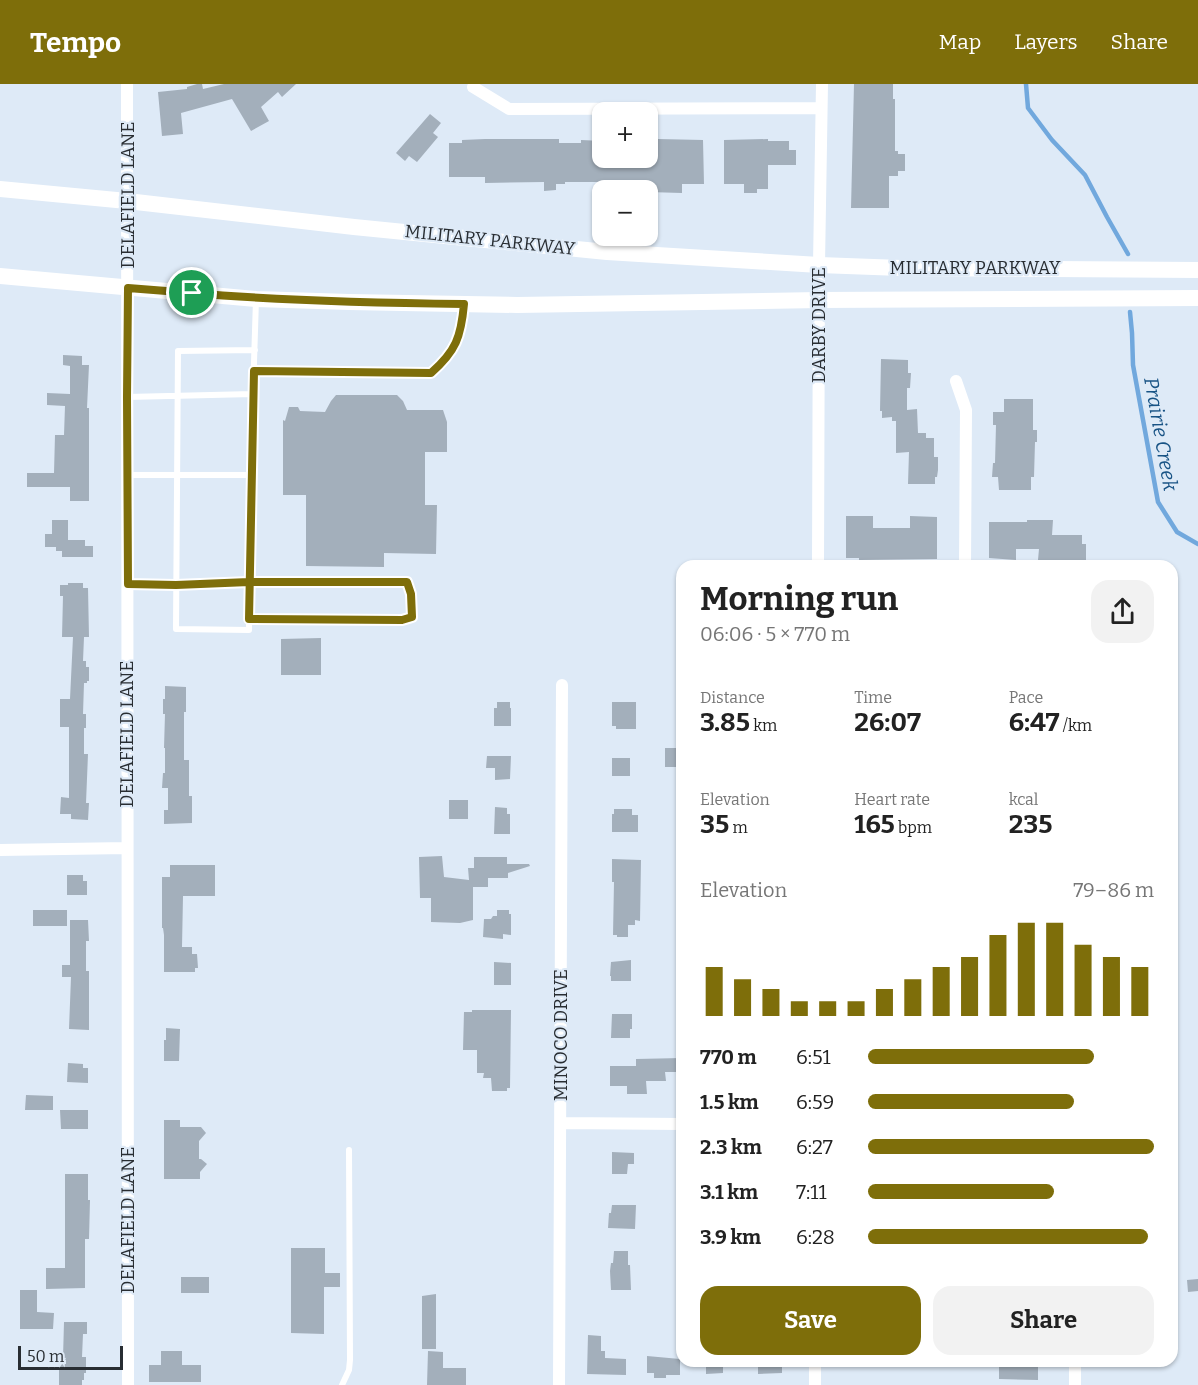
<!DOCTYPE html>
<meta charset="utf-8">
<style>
body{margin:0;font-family:Bitter,serif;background:#f2f2f2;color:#222;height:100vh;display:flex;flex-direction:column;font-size:22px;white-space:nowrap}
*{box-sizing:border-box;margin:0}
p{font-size:20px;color:#767676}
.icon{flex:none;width:33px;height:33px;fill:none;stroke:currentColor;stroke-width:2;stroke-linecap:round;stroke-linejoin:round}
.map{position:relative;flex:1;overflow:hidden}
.panel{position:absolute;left:676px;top:476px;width:502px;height:807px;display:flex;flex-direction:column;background:#fff;border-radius:18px;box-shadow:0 2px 4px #0004}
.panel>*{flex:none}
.fabs{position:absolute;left:592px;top:18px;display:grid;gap:12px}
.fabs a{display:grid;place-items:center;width:66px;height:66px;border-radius:12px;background:#fff;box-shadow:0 2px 4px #0004;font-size:30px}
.scale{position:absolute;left:18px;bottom:15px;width:105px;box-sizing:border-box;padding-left:6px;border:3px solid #282d32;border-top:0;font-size:16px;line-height:21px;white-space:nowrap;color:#282d32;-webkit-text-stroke:4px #deeaf7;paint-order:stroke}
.pin{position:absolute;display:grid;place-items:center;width:51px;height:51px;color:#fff;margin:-26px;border:3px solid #fff;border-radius:50%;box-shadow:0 2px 6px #0007}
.round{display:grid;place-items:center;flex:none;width:63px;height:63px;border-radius:18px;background:#f2f2f2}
.summary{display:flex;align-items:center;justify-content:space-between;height:102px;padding:0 24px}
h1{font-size:33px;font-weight:700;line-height:45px}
.stats{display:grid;grid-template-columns:repeat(3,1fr);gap:9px;height:102px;padding:6px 24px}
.stats div{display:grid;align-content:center}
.stats b{font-size:26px;font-weight:700}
.stats small{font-size:16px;font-weight:400}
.stats p{font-size:16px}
.chart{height:168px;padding:12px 24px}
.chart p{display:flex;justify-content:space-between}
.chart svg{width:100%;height:108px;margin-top:6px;stroke:#7e6e0a;stroke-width:6}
.primary-button{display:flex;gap:12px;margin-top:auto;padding:12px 24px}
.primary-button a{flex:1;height:69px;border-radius:18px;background:#7e6e0a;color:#fff;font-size:24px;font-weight:700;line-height:69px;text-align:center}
.primary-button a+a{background:#f2f2f2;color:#222}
ul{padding:0 24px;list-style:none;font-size:20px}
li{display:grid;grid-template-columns:96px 72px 1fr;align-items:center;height:45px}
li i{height:15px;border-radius:8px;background:#7e6e0a}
header{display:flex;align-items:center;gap:36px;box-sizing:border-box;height:84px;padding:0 30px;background:#7e6e0a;color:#fff}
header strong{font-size:28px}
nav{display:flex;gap:33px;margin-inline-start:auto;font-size:21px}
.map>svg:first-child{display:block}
</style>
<header>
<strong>Tempo</strong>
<nav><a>Map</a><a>Layers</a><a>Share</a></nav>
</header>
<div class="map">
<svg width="1198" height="1301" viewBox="0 0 1198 1301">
<rect width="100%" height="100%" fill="#deeaf7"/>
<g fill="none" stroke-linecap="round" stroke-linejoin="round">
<path stroke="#71a8dd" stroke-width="4.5" d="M1026,0L1028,24L1052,56L1085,91L1107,133L1128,170
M1130,228L1132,249L1133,281L1158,418L1177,448L1198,460"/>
</g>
<path fill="#a3afbb" d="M197,0H202L203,5L224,0H296L282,13L278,8L261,23L269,37L251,47L232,15L181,29L183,50L162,52L158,8L187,5V3Z
M854,0H893V15H895V67H898V70H905V87H898V92H889V124H851Z
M430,30L441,39L433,49L438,53L417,78L409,72L405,77L396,69Z
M485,55H559V59H581V56L603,57V74H648V68H657L658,55L703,56L704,100H682V109L648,108V106H600V98H565V100H556V106L544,107V98L485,99V93H449V59H462V56Z
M768,55V57H789V66H796V81H768V105H757V109H744V100H724V56Z
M63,271L82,272V281H89L87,324H89V417H70V403H27V389H54L55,351H64L65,322L47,321V309L70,310V282L63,281Z
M881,275L908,276V289H911L910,304H907V326L917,325L918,349H926V354H934V373H938V386L937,393H935V400H908L909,368L896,369V337H892V333L882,334V327H880Z
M336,311H397L403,317L407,326H443L447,338V368H425V421H437L436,470L384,469V483L306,482V411H283V336L285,337L289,323H298L300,327L325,328L331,317Z
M1004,315H1033V346H1037V358H1035L1034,393H1031V406H999L998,393H992L993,379H995L996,341H993V328H1004Z
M846,432H873V444H910V432L937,433V475L859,476V474H846Z
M52,436H68V456H85V462H93V473H62V467H56V463H45V450H52Z
M1027,436H1053L1052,451H1082V460H1086V482H1074V476H1038L1039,465H1016V476L989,474V438H1027Z
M68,499H83V504H88L89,553H84L83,577H86V583H89V597H87V599H84L83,630H86V644H84V670H88L86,719H89L88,736L71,735V730H60L61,713L69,714V643H60V615H70L73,553H62L63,512H60V501H68Z
M321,554V591H281V555Z
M165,602L186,603V628H184V676H189V712H192V739L164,740V726H168V704H162L163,689H165V664H164L165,630H163V615H165Z
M497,618H510V624H511V642H494V624H497Z
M612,618H636V645H616V642H612Z
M665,664H682V683H665Z
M487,672H511L510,695L495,696V684H486Z
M612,674H630V692H612Z
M449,716H468V735H449Z
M495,723L507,724V730H510V750H494Z
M614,725H632V731H638V748H612V730H614Z
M442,772L444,793L469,796L468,784H474V773H507V780H529L530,782L508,789V794H488V803H473V836L460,839L431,838V814H420L419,773Z
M612,775L641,776L640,837L635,836V841H628V853H617V851H613L614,798H612Z
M170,781H215V812H183L182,863H192V870H197L198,884H195V888H164V851L163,844H162V793H170Z
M67,791H83V797H87V811H67Z
M33,826H67V842H33Z
M497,826H509V830H511V851L503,850V855L483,853L484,835H491L493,832H497Z
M70,836H88L89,857H86V887H89V946L69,945L71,893H62V881H70Z
M631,876V897H611V892H610L611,878Z
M494,878L511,879V901H494Z
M472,926H511L510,1004H507V1007H492L491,994H483L484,989H477V966H463L464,928H472Z
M612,930H632V945H630V954H611Z
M166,944L180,945L179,977H164V956H166Z
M682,974V985H677V988H665L666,997H646L647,1010H627V1002H610V982H636V975Z
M68,979L83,980V984H88V999L67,998Z
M26,1011L53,1012V1026H25Z
M60,1026H88V1045H61Z
M164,1036H180V1043H201L206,1049L199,1057V1075H201L207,1080L200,1088V1095H164Z
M612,1068L634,1069V1080H628L627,1090H612Z
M65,1090H88V1116H90L89,1155H85V1204L46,1205V1184H65Z
M612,1121H636L635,1145L608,1144L609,1129H611Z
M291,1164H325V1189H340V1203H324V1250L291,1249Z
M614,1167H628V1181H630L631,1206H611L610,1187L611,1179H613Z
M181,1193H209V1209H181Z
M1198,1195V1207L1188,1208L1187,1196Z
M20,1206H37V1228L54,1229L53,1245H20Z
M436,1210V1265H422V1212Z
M64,1238H87V1250H83L82,1273H86V1289H84V1296H82V1301H59V1274H63Z
M588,1251L601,1252V1267H605V1274L626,1275V1291L587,1290Z
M161,1267H182V1281H201V1298H149V1281H161Z
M428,1267L443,1268V1284H466V1301H427Z
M647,1272L680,1275V1291H666V1294H654V1289H647Z
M706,1276H723V1289L706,1290Z
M758,1276H782V1289L758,1290Z
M1002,1276L1038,1278V1296L999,1295V1279H1002Z"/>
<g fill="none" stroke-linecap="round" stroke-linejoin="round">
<path stroke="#fff" stroke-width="6" d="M254,287L431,289C454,268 461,253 464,222
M127,313L253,310L256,215
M127,391H252
M128,500H175L249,498H407L411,510L412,533L402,536L249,535L253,310
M249,535V546L176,545L178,267L255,266
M342,1301L349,1286L350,1276L349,1066"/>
<path stroke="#fff" stroke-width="12" d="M127,0L128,1301
M473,3L509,25L821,24
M956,297L966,326L965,482
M818,482L819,181L822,0
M0,766L127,764
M561,1039L682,1040
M1075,1276V1301
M559,1301L562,601
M815,1301V1276"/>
<path stroke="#fff" stroke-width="16" d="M0,105L127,117L354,143L607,168L819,181L901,184L1198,186
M0,192L256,215L349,218L517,221L820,216L1198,214"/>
</g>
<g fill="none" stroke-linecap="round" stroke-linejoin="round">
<defs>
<path id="route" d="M192,209L128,204L127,313L128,500L176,501L249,498H407L411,510L412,533L402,536L249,535L254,287L431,289C456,267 461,253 464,220C373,219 283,217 192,209"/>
</defs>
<use href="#route" stroke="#fff" stroke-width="12"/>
<use href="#route" stroke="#7e6e0a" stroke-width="8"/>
</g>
<g text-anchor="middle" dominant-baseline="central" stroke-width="4.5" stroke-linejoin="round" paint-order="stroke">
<g font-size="18" fill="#282d32" stroke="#deeaf7">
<text transform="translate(128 111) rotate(-90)">DELAFIELD LANE</text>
<text transform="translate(490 156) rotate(6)">MILITARY PARKWAY</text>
<text x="975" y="184">MILITARY PARKWAY</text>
<text transform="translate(819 241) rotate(-90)">DARBY DRIVE</text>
<text transform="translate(127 650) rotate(-90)">DELAFIELD LANE</text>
<text transform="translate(561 951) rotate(-90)">MINOCO DRIVE</text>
<text transform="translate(128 1136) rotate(-90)">DELAFIELD LANE</text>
</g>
<g font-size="20" font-style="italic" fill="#185385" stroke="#deeaf7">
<text transform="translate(1161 350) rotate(80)">Prairie Creek</text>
</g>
</g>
</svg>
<div class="fabs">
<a>+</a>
<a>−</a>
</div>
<div class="scale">50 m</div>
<div class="pin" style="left:192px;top:209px;background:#1e9e55"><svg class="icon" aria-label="arrive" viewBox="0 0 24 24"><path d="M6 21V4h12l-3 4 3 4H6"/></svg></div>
<section class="panel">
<div class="summary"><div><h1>Morning run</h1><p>06:06 · 5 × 770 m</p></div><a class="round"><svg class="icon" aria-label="share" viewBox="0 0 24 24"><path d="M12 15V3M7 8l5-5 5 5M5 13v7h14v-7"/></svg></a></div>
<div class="stats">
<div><p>Distance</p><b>3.85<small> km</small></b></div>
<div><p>Time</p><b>26:07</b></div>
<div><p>Pace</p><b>6:47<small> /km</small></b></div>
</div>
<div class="stats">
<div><p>Elevation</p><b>35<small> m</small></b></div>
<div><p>Heart rate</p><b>165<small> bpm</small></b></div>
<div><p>kcal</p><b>235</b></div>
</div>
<div class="chart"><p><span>Elevation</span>79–86 m</p>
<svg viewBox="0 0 160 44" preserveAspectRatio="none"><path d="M5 44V24M15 44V29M25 44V33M35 44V38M45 44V38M55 44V38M65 44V33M75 44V29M85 44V24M95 44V20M105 44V11M115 44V6M125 44V6M135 44V15M145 44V20M155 44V24"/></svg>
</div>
<ul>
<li><b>770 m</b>6:51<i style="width:79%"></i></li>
<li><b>1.5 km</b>6:59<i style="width:72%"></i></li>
<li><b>2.3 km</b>6:27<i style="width:100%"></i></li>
<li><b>3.1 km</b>7:11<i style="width:65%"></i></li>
<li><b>3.9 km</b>6:28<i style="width:98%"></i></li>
</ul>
<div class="primary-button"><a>Save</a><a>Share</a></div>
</section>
</div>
